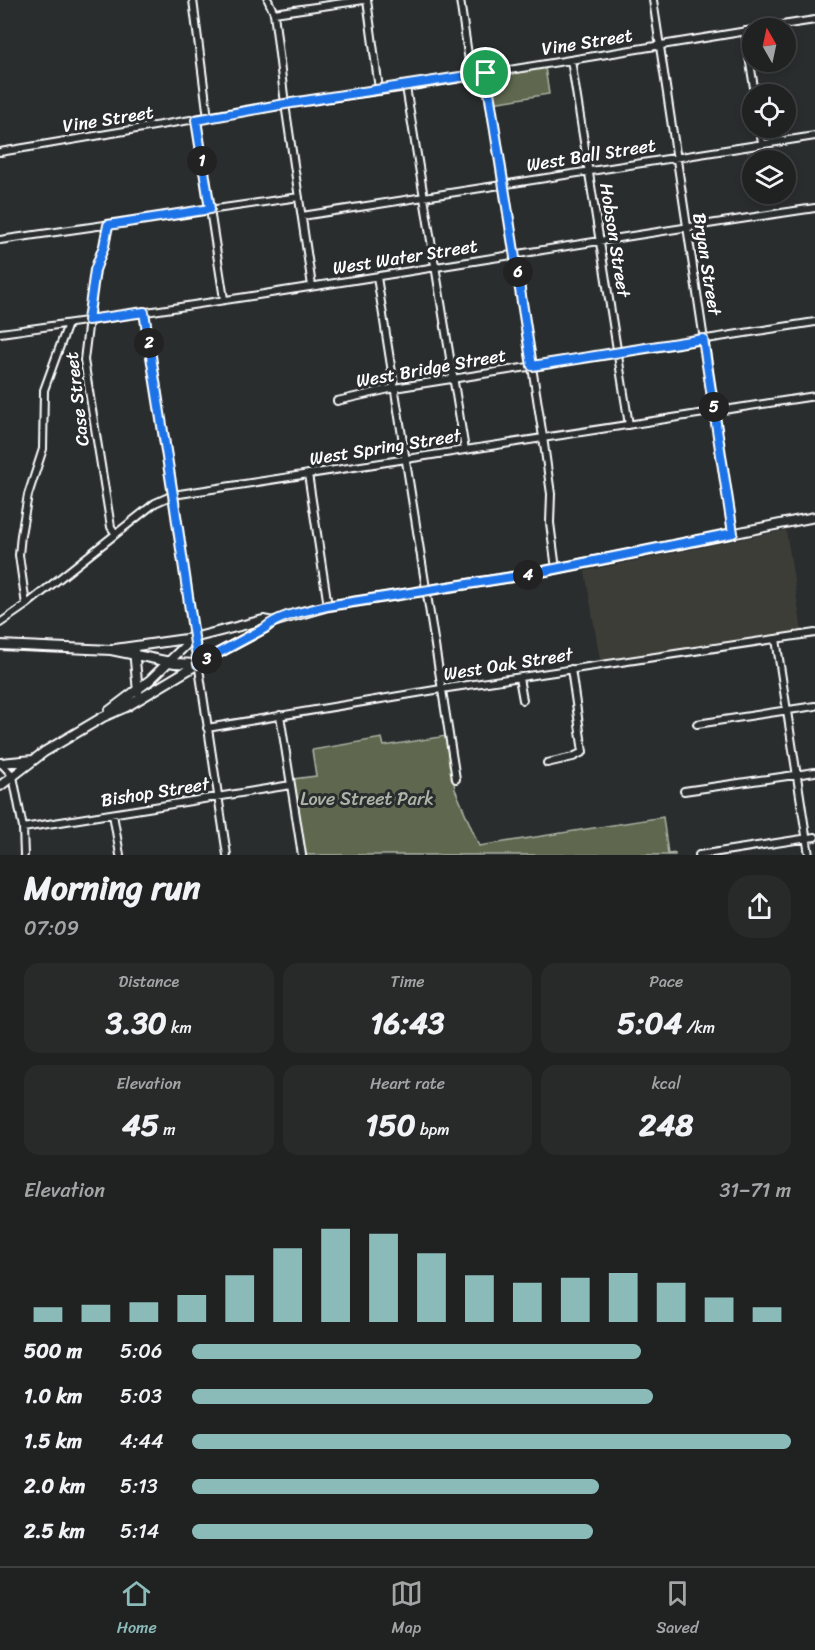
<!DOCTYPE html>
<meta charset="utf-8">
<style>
body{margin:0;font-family:Sriracha,sans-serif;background:#282a2a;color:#f1f3f6;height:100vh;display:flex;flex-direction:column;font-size:22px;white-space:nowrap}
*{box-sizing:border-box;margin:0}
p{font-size:20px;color:#a2a4a5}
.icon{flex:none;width:33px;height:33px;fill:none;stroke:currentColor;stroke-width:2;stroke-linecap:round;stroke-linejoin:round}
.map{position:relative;height:855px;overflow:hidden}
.drawer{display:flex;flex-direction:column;background:#202222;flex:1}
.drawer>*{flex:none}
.needle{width:39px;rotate:351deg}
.fabs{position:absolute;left:742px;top:18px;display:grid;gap:12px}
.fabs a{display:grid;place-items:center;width:54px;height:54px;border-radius:50%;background:#202222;box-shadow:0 3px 9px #0003,0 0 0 2px #3d3f40;font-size:30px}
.pin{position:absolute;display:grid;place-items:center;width:51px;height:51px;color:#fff;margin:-26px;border:3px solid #fff;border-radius:50%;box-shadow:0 2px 6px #0007}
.km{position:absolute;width:30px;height:30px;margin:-15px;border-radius:50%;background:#222;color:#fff;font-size:16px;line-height:30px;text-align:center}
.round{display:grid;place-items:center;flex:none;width:63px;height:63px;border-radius:24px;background:#282a2a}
.overview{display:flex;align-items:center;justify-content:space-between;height:102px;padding:0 24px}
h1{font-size:33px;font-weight:800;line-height:45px}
.stats{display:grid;grid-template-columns:repeat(3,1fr);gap:9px;height:102px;padding:6px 24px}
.stats div{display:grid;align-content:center;border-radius:15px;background:#282a2a;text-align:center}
.stats b{font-size:30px;font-weight:800}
.stats small{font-size:16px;font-weight:400}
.stats p{font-size:16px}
.chart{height:168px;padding:12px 24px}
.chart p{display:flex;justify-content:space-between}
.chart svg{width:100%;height:108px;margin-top:6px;stroke:#8bbbb9;stroke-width:6}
ul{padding:0 24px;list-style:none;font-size:20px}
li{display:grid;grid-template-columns:96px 72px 1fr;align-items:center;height:45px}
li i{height:15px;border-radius:8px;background:#8bbbb9}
.menu{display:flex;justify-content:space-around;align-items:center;height:84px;border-top:2px solid #3d3f40;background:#202222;font-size:16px;color:#a2a4a5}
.menu a{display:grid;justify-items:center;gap:3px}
.menu .active{color:#8bbbb9}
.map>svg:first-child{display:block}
</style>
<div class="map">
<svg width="815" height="855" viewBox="0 0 815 855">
<rect width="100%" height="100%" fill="#2a2d2e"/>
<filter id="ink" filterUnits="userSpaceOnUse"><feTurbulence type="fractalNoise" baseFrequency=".0167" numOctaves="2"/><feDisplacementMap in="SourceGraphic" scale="12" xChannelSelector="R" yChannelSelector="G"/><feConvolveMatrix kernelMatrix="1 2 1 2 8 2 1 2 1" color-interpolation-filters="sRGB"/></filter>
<g filter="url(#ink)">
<path fill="#3d3d39" d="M786,530L802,631L600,660L585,571Z"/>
<path fill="#5e684f" stroke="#aeb4a7" stroke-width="1.5" d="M545,67L549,94L493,103L490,76Z
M446,736L455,789L479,846L663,817L668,854L675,853V855H305L293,779L316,776L312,750L382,738L384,746Z"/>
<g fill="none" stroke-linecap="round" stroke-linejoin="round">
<defs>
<path id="minor" d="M193,0L208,118
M268,0L274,13L285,104L312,286
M367,0L379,89
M460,0L471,75
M653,0L733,533
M274,13L364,0
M762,28L815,20
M745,31L755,94
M571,60L629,425
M486,73L543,437L551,494L550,523L556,569
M406,87L465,450
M196,120L224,299
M760,128L762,144
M0,152L285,104L406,87L753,30
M302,216L815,136
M108,225L104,246L95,270L84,360L111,527L116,534
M0,240L299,197
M377,277L456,779
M144,312L173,495L227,855
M0,333C272,296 543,248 815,208
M337,401L394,388L815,322
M308,474L328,606
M26,605L19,555L21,535L28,495L43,449L44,390L68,324
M0,623L26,605L155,503L173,495L815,396
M776,639L809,855
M519,678L523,700
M280,715L302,855
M697,724L815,706
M207,728L441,689L815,633
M1,763L13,776L23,828L24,855
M547,763L573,757L583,752L571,669
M684,791L815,772
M113,814L120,855
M23,828L291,785
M699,855L815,837"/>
<path id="major" d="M0,645L111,650L175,663L198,664
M115,649L193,638L263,620L273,622
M134,650L138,692
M109,711L150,680L192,639
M1,763L33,760
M0,786L44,752L103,717L126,707L198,664L265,628L273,622L328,606L525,575L815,517"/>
</defs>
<use href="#minor" stroke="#fff" stroke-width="10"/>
<use href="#major" stroke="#fff" stroke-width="12"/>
<use href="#minor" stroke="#2a2d2e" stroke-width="6"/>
<use href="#major" stroke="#2a2d2e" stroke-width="8"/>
</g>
</g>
<g fill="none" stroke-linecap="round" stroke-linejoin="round" filter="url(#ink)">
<defs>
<path id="route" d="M486,73L532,366L703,339L733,533L525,575L327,606C307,611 281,614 265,628L198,664L173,495L144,312L88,320L95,270L104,246L108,225L210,209L196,120L285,104Z"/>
</defs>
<use href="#route" stroke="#fff" stroke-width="12"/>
<use href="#route" stroke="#1a73e8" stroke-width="8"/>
</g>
<g text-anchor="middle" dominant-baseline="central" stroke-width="6" stroke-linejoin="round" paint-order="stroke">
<g font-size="18" fill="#fff" stroke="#2a2d2e">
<text transform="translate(587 42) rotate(-9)">Vine Street</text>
<text transform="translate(108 119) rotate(-9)">Vine Street</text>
<text transform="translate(591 155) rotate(-9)">West Ball Street</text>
<text transform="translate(615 240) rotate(81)">Hobson Street</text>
<text transform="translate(405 257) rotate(-9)">West Water Street</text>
<text transform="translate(707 264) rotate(81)">Bryan Street</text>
<text transform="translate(431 368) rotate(-10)">West Bridge Street</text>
<text transform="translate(77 399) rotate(-97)">Case Street</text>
<text transform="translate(385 447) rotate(-9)">West Spring Street</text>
<text transform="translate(508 664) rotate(-9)">West Oak Street</text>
<text transform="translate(155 792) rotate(-9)">Bishop Street</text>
</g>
<g font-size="18" fill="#aeb4a7" stroke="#2a2d2e">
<text x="367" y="799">Love Street Park</text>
</g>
</g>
</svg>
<div class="fabs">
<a><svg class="needle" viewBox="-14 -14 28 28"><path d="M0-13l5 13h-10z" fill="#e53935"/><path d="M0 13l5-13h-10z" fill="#a2a4a5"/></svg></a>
<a><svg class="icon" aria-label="locate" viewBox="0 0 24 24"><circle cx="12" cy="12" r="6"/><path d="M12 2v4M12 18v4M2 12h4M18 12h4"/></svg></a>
<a><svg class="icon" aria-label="layers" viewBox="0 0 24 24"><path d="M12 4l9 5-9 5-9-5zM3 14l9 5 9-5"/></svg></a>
</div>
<div class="pin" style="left:486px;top:73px;background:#1e9e55"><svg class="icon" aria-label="arrive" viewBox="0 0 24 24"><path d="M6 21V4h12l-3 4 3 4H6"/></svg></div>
<b class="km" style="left:202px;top:161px">1</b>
<b class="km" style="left:149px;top:343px">2</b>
<b class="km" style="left:207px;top:659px">3</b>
<b class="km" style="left:528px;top:575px">4</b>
<b class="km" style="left:714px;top:407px">5</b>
<b class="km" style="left:518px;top:272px">6</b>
</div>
<section class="drawer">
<div class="overview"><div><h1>Morning run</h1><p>07:09</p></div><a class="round"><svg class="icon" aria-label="share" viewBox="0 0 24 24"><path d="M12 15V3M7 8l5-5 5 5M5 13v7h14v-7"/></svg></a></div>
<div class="stats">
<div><p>Distance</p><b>3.30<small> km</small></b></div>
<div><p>Time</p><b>16:43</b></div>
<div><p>Pace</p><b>5:04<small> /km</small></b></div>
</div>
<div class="stats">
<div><p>Elevation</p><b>45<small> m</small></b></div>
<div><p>Heart rate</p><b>150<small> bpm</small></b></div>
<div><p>kcal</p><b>248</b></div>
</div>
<div class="chart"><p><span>Elevation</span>31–71 m</p>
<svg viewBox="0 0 160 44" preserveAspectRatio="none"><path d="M5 44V38M15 44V37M25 44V36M35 44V33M45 44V25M55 44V14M65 44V6M75 44V8M85 44V16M95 44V25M105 44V28M115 44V26M125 44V24M135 44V28M145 44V34M155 44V38"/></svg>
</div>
<ul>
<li><b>500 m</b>5:06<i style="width:75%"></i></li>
<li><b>1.0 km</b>5:03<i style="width:77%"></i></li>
<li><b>1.5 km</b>4:44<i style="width:100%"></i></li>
<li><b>2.0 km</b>5:13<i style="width:68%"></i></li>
<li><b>2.5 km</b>5:14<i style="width:67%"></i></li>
</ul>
</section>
<nav class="menu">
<a class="active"><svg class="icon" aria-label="home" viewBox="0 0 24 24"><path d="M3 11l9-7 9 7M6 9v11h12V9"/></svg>Home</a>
<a><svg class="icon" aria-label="map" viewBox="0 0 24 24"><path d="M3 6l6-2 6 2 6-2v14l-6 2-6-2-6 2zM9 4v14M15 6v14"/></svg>Map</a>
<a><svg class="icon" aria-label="saved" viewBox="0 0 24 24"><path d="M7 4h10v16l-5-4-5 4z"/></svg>Saved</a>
</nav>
